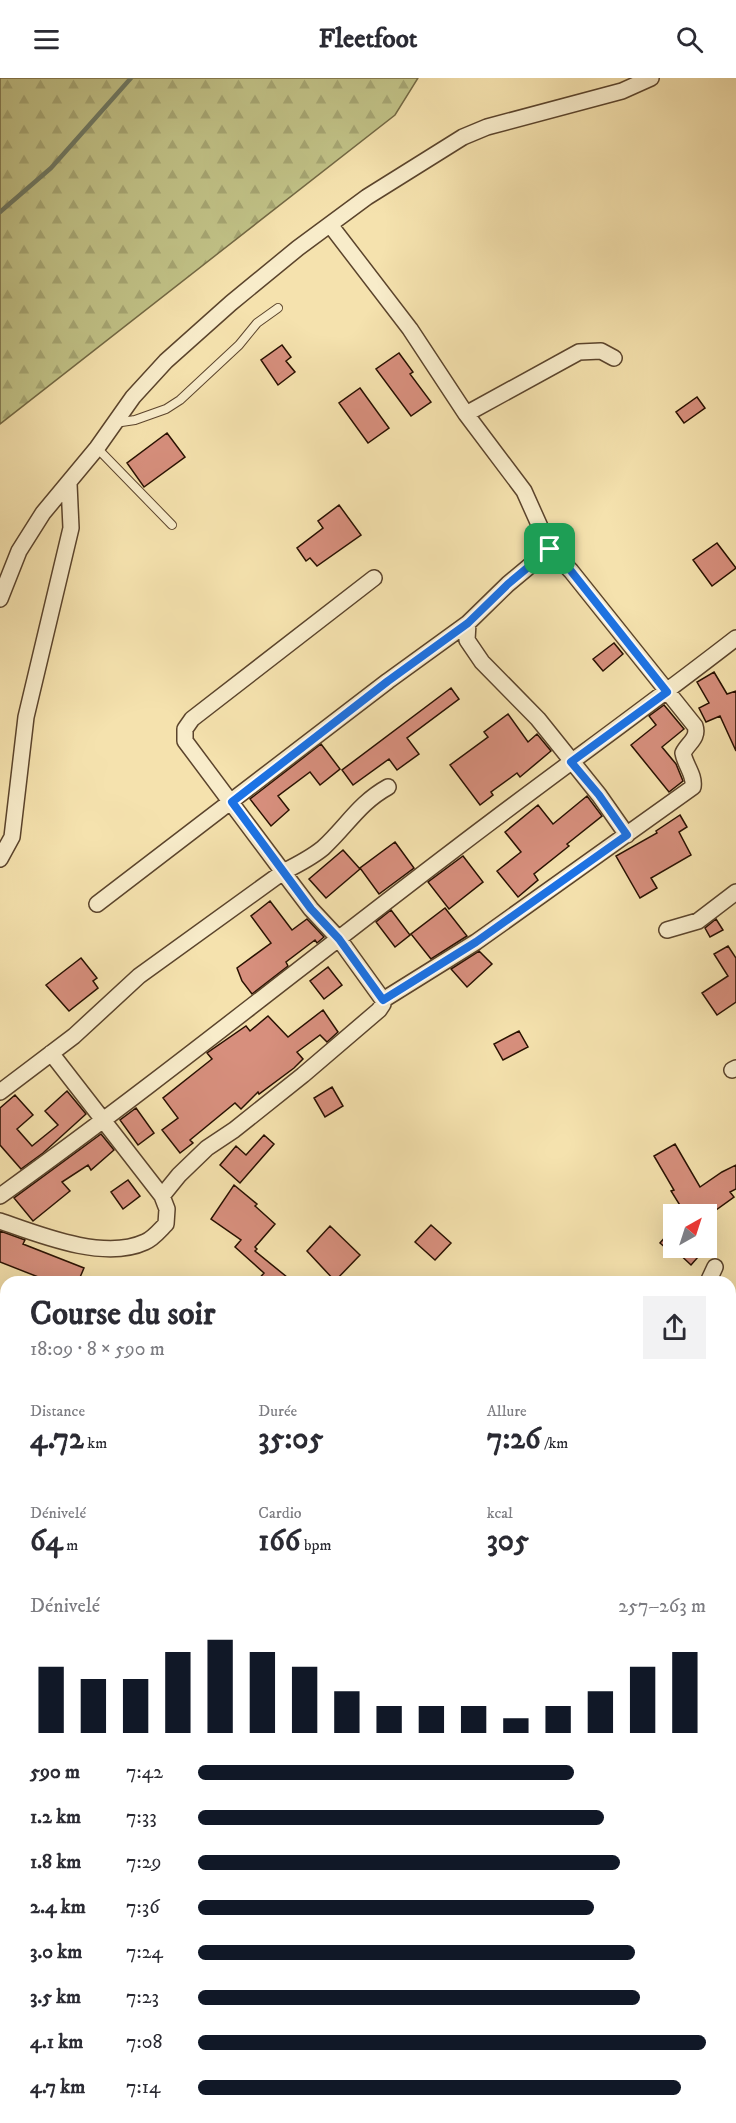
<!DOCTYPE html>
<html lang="fr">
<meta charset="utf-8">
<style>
body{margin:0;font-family:"IM FELL DW Pica",serif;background:#f2f2f3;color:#2b2b33;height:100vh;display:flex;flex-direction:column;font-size:22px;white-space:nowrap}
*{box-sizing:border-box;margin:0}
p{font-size:20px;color:#7c7c81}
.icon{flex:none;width:33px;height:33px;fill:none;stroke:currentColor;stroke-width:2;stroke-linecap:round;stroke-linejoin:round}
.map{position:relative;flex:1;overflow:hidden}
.panel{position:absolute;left:0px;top:1198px;width:736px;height:848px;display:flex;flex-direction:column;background:#fff;border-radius:18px 18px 0 0;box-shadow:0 6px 24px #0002}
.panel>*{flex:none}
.needle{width:39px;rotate:39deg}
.buttons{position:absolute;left:663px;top:1126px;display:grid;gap:12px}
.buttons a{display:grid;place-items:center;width:54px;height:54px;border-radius:0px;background:#fff;box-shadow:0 6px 24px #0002;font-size:30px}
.pin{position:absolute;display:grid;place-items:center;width:51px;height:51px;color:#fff;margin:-26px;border-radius:12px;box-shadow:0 3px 9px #0006}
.round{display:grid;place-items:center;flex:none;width:63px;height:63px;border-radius:0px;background:#f2f2f3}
.headline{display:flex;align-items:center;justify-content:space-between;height:102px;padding:0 30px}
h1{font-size:33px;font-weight:700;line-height:45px}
.figures{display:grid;grid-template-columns:repeat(3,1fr);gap:9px;height:102px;padding:6px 30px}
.figures div{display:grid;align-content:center}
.figures b{font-size:30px;font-weight:700}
.figures small{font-size:16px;font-weight:400}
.figures p{font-size:16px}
.chart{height:168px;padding:12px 30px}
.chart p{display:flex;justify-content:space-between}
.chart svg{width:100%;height:108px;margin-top:6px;stroke:#111827;stroke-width:6}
ul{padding:0 30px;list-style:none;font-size:20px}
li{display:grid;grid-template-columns:96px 72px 1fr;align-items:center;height:45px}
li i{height:15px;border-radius:8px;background:#111827}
header{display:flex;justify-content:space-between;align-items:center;height:78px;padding:0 30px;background:#fff;font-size:27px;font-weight:700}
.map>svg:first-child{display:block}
</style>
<header><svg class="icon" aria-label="menu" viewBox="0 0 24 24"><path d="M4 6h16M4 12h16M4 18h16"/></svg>Fleetfoot<svg class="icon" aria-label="search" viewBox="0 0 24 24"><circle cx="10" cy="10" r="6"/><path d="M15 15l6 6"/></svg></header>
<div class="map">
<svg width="736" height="2045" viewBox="0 0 736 2045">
<defs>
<pattern id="forest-firs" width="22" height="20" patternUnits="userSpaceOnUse" patternTransform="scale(1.5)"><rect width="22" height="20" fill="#c1c287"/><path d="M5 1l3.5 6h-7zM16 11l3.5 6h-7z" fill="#a6a673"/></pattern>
</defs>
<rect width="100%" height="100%" fill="#f5e2ae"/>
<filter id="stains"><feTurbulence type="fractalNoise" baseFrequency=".00333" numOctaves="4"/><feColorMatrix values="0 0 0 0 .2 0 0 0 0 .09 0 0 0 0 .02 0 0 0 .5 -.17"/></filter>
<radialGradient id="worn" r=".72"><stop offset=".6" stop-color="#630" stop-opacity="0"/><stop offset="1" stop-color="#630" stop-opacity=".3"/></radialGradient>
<path fill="url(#forest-firs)" stroke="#746944" stroke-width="1.5" d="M0,0H418L395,37L0,346Z"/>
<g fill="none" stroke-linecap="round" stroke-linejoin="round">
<path stroke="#6e7964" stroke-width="4.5" d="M0,134L51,90L131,0"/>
</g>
<path fill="#d78f7d" stroke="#281000" stroke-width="1.5" d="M282,267L291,279L286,283L295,294L278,307L261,282Z
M399,275L413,294L410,296L431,324L411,338L376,291Z
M360,310L389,350L368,365L339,325Z
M697,319L705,330L684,345L676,334Z
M167,355L185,379L144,409L127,385Z
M339,427L361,457L317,488L310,480L306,483L297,470L323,450L318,443Z
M717,465L736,490L712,508L693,482Z
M614,565L623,576L603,593L593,581Z
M714,594L727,616L736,613V673L720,638L706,644L699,630L709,625L697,604Z
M451,610L459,621L407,660L419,676L397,692L389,681L353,707L342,692Z
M664,627L684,651L662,669L676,686L683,703L669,714L631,667L656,647L649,638Z
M508,636L528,664L537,656L551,673L520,699L517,695L491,714L493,717L480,727L450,687L488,659L484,654Z
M321,666L340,691L320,707L310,694L278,718L289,732L271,748L250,721Z
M587,718L602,738L567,766L569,768L534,796L538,802L518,819L497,793L521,774L505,754L538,727L553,746Z
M680,737L687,749L679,754L691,777L651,800L657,810L640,820L616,778L657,755L656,753Z
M395,764L414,790L379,816L360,790Z
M343,772L360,791L326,820L309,801Z
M463,778L483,804L449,831L428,804Z
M270,823L292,852L307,841L324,859L317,865L315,862L286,884L288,888L252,916L242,903L237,890L271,865L251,838Z
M445,830L467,858L431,881L411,856Z
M391,832L410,857L395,869L376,844Z
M716,841L723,852L710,859L705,850Z
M728,868L736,880V924L717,937L702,915L728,898L714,876Z
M479,873L492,886L467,909L451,891Z
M81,880L97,900L93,903L98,910L69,933L46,907Z
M328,889L342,907L324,921L310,903Z
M323,932L338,954L327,964L320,957L297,974L303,981L294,990L259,1016L258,1014L241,1031L235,1025L190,1062L193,1065L180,1075L162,1052L178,1040L163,1020L212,981L207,975L246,948L250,953L268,938L288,959Z
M519,953L528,969L503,982L494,966Z
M332,1009L343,1028L325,1039L314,1020Z
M67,1013L86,1036L43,1075L21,1091L0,1067V1030L15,1017L33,1037L17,1051L32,1068L58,1047L45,1033Z
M136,1030L154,1055L138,1067L120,1042Z
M101,1056L114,1072L91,1092L88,1087L62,1104L70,1113L33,1143L14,1120Z
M264,1057L274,1066L240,1105L220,1087L236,1068L246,1077Z
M675,1066L700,1109L722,1094L736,1087V1111L730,1114L734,1119L709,1137H686L671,1113L674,1112L654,1078Z
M128,1102L140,1118L123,1131L111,1114Z
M234,1107L257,1126L255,1128L275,1146L255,1169L257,1171L255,1173L293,1204H256L264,1195L235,1169L241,1162L211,1141Z
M431,1147L451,1165L435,1182L415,1164Z
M330,1148L360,1177L335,1203L307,1173Z
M674,1149V1170H706L691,1187L674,1171V1177L660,1165Z
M0,1153L25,1162L23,1166L84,1190L78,1204H51L0,1184Z"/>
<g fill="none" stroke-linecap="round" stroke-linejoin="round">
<defs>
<path id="service" d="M115,345L135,342L166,331L180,322L239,267L257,245L278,230
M97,370L172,447"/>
<path id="minor" d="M331,148L410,251L466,336L579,274L601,273L614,280
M466,336L524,413L550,471L508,506L468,545L467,562L482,584L538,641L599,717L627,757
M374,500L192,641L185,651V663L283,794C297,787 311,780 323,770C347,748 359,725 388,709
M0,521L19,473L43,435L97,370L133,319L166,283L231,225L298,170L367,119L463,59L487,49L622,13L651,0
M0,781L12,759L26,639L71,450L69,406
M97,826L388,603L468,545
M667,852L698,843L736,814
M383,922L476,864L693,709C695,697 685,687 683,675C688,665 699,660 695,648L571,493L550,471
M732,992L736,990
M0,1014L74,958L139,898L283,794L311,831L339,861L383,922V926L379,932L303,997L234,1052L207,1070L179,1097L162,1118
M0,1118C153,1008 300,889 450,775C545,702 642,633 736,560
M0,1143C40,1157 104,1183 145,1164C153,1161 160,1152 166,1146L167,1131L162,1118L51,975
M708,1204L715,1189
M730,1392L736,1394
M0,1418L6,1419
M0,1543L6,1547
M730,1554L736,1555
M0,1564L6,1565
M730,1936L736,1937
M0,1993L6,1995
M126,2040L138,2045
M702,2040L705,2045
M276,2042L287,2045
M599,2045L603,2040"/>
</defs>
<use href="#service" stroke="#5b442c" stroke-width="10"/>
<use href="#minor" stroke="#5b442c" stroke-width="18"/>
<use href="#service" stroke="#f8ecca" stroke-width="8"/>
<use href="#minor" stroke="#f8ecca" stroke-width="15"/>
</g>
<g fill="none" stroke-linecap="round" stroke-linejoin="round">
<defs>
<path id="route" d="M550,471L571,493L667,614L571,684L599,717L627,757L476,864L383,922L339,861L311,831L232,724L388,603L468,545L508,506Z"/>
</defs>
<use href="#route" stroke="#fff" stroke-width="12"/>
<use href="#route" stroke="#1a73e8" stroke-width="8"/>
</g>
<rect width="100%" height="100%" filter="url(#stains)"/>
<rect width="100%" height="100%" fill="url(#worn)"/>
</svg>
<div class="buttons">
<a><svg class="needle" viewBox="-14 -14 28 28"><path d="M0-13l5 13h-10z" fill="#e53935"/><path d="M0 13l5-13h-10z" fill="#7c7c81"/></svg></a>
</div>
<div class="pin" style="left:550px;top:471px;background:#1e9e55"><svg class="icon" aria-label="arrive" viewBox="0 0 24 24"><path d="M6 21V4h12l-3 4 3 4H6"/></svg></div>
<section class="panel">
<div class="headline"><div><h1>Course du soir</h1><p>18:09 · 8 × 590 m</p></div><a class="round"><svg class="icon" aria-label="share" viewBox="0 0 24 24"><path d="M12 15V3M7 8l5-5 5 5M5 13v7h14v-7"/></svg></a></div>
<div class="figures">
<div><p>Distance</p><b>4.72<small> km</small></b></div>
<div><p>Durée</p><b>35:05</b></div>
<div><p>Allure</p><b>7:26<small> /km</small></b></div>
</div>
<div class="figures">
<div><p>Dénivelé</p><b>64<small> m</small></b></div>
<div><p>Cardio</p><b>166<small> bpm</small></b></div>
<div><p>kcal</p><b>305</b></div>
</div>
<div class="chart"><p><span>Dénivelé</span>257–263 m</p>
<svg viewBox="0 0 160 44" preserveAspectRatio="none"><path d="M5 44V17M15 44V22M25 44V22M35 44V11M45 44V6M55 44V11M65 44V17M75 44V27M85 44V33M95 44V33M105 44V33M115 44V38M125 44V33M135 44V27M145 44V17M155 44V11"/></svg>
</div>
<ul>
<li><b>590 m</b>7:42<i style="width:74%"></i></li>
<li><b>1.2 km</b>7:33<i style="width:80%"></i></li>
<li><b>1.8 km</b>7:29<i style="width:83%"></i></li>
<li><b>2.4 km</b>7:36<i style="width:78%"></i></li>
<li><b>3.0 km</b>7:24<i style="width:86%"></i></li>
<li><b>3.5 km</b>7:23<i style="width:87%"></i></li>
<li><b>4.1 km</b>7:08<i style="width:100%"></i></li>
<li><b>4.7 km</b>7:14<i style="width:95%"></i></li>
</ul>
</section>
</div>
